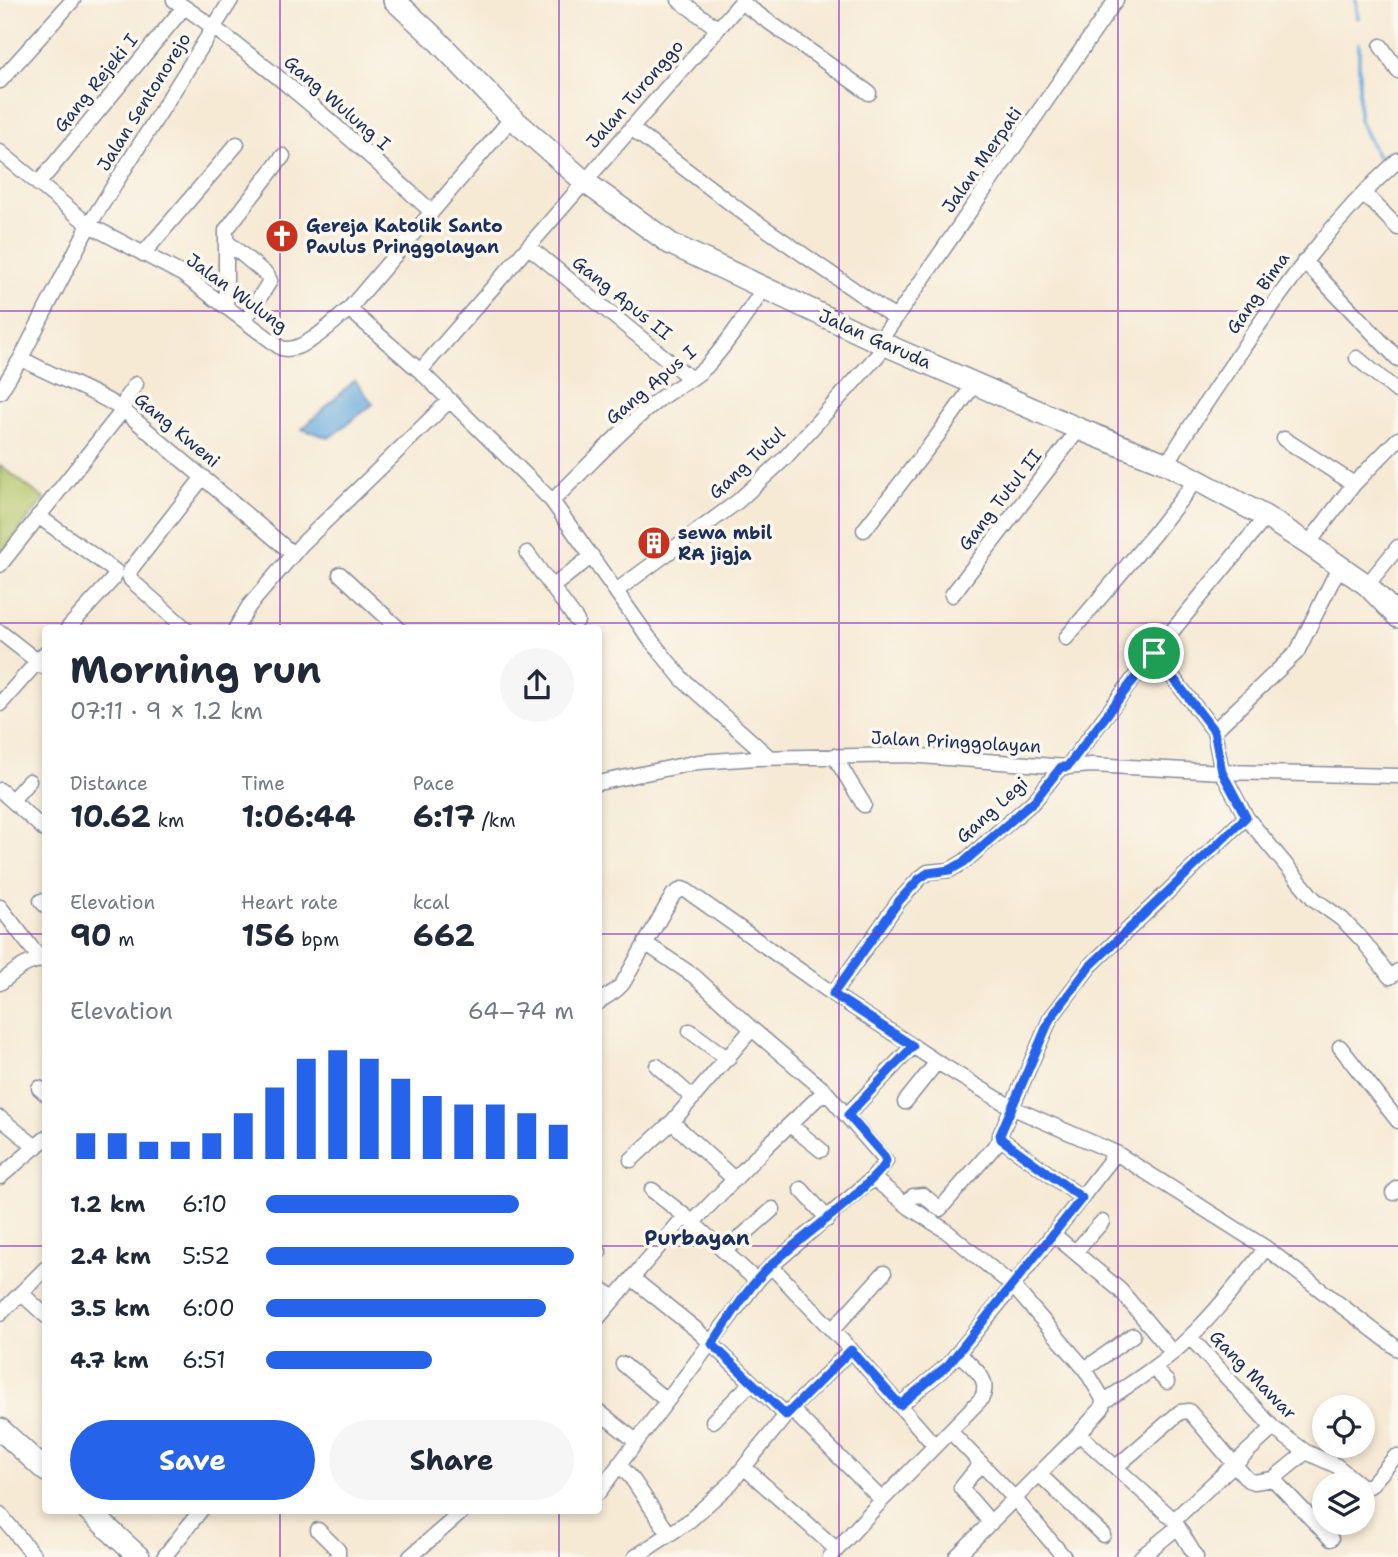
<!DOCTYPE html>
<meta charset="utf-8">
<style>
body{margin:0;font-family:"Shantell Sans",sans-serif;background:#f6f6f7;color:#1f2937;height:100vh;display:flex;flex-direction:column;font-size:26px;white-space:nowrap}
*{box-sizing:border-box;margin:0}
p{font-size:23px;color:#747a83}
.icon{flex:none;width:38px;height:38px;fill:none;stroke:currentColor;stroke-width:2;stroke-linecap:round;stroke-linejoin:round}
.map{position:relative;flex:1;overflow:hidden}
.drawer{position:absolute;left:42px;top:625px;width:560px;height:889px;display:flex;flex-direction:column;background:#fff;border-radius:7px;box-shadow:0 4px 10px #0003}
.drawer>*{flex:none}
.controls{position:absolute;left:1312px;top:1395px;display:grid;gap:14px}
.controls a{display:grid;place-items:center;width:63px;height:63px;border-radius:50%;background:#fff;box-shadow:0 4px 10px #0003;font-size:35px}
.pin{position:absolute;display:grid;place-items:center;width:60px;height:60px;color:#fff;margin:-30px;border:4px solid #fff;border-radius:50%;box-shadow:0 2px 7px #0007}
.round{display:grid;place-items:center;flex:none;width:74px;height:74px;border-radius:37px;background:#f6f6f7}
.head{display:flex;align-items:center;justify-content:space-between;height:119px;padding:0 28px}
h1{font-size:38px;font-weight:700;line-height:52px}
.stats{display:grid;grid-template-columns:repeat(3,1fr);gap:10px;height:119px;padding:7px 28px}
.stats div{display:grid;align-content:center}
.stats b{font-size:30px;font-weight:700}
.stats small{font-size:19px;font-weight:400}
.stats p{font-size:19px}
.chart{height:196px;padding:14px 28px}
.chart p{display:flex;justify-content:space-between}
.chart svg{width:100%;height:126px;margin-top:7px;stroke:#2563eb;stroke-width:6}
.action{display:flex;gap:14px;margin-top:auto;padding:14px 28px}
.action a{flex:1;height:80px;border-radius:42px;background:#2563eb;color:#fff;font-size:28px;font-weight:700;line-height:80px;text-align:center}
.action a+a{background:#f6f6f7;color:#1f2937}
ul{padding:0 28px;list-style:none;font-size:23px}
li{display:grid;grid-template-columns:112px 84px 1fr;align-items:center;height:52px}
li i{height:18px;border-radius:9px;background:#2563eb}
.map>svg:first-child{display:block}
</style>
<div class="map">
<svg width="1398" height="1557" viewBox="0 0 1398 1557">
<rect width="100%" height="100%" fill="#fbf7ec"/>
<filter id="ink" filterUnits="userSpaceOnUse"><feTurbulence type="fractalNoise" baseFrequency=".0143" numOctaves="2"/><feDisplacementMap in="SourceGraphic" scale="14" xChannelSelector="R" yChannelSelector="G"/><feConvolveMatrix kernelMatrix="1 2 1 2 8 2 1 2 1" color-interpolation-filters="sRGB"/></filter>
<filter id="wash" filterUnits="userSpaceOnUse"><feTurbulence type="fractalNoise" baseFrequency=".00686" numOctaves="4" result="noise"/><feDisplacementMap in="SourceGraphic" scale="28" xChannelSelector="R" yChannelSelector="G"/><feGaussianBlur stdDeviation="1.57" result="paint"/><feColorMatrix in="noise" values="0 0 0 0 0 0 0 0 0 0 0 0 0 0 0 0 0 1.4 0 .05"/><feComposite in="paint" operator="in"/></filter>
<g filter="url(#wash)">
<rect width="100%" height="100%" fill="#f6ead5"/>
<path fill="#b2c468" stroke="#667a63" stroke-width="2" d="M0,465L44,499L0,554Z"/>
<path fill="#6aabde" stroke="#426d9e" stroke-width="2" d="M355,380L373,404L329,438L302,429Z"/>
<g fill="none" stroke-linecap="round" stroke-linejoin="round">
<path stroke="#6aabde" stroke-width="3.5" d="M1356,0L1358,18
M1359,43V120L1378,157"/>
</g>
</g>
<g filter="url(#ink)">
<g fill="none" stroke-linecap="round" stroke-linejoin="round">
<defs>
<path id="street" d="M174,0C267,62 349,137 432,212
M679,0L717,28
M741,2L869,93
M1381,46L1398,71
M0,81L73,0
M631,128L746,215L895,318
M0,152L89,225L182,274L281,348C301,355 334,322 349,309L420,371L552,501L649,638L683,680L769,757
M38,184L184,7
M1364,193L1398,228
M226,241L267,275L270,281L251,311
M529,247L691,379
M143,254L237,144
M1304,261L1398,359
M226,307V230L283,156
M349,309L512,118
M879,342L1116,0
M21,358C54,378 91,388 123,410L293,554
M1357,358L1398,392
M420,371L743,0
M0,392L21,358L89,225L231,0
M1284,439L1354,484
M1167,464C1188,428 1212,394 1235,360C1283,288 1334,218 1398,160
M552,501C587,468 620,430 658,400C673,388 692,381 706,367C728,343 746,315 764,288
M38,516L115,571L113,579L68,628
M864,530L938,435L975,383
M1308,544L1354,484L1398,439
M527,553L577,621
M0,565L123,410L127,396L136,384
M340,574L398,628
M1367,585L1398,547
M552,587L592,556
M616,591L737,502L784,459L887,345
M952,595L1079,429
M185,628L131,580L129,575L131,569L203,477
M236,628L249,606L301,545L450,400
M0,632L46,668
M1066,638L1154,534L1197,479
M1154,653L1214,731L1222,772L1246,817L1314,899L1343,920L1364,942L1390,977L1398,971
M0,704L46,652
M1214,731L1297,652L1340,565
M834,756L864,805
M1067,767L1140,670L1266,517
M598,783L698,762L756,758L908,755L1067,767L1092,765L1222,772L1398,776
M0,790L46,831
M12,800L29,781
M41,901L46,906
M0,907L41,960
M0,983C15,972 25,960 46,960
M833,994L899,901L919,879L928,872L950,870L965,861L1035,800L1061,767
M598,1003C606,995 616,993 623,983L673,895L682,889L687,891L833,994L937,1062L1011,1107L1116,1153L1266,1248L1398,1349
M690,1031L728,1059
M1340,1047L1398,1121
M657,1066L693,1098
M39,1088L46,1094
M905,1102L937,1062
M847,1115L913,1046
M0,1118L36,1147
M672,1122L734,1179
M790,1125L821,1150
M631,1160L672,1122L752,1029
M0,1177L46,1138
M873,1178L909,1207L945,1230L1013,1286L1085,1369L1103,1399L1102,1408L1079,1434L956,1557
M801,1189L828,1219
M652,1190L685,1216
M1393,1193L1398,1188
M1082,1198L1001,1139L1000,1135L1050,1019L1090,966L1246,817
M905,1204L913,1196L923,1195L940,1209L1001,1139
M692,1223L768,1145L825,1091
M1053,1234L1120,1290L1172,1352
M725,1251L773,1209
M598,1252H599
M1075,1252L1102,1222
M632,1278L698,1331L786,1415
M598,1287L615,1298
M21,1293L46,1316
M0,1314L46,1268
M598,1318L685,1216L757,1281
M833,1329L884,1273
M1190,1337L1273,1428L1306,1452L1337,1466L1359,1484
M851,1350L935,1446
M623,1364L667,1401
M1085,1369L1133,1335
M1154,1369L1167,1382
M1103,1402C1134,1382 1165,1362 1191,1336C1219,1309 1242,1278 1266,1248
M900,1405L948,1365L1013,1286L1116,1153
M791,1409L882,1500
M598,1411L636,1441
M713,1421L751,1383
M950,1431L1015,1499L1064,1557
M1079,1434L1174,1520L1196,1557
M981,1463L961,1488L991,1523
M619,1464L633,1480L669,1534
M1116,1467L1180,1412L1189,1411L1248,1480L1254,1482L1273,1479L1331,1539
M745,1468L836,1549
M1040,1475L1103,1535
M1273,1479L1306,1452
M1363,1486H1370L1395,1457H1398
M598,1493L757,1281L771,1266L873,1178L886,1161L825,1091L752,1029L694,976L645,943
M0,1514L35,1557
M1174,1520L1273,1428
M318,1530L338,1550V1557
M164,1557L201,1510
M410,1557L464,1510
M635,1557L689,1521L731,1483L791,1409L851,1350L771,1266
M830,1557L882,1500L981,1399C993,1379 971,1366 958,1353
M1141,1557L1178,1527"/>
<path id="secondary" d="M394,0L435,38L512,118L585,182L671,244L879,342L1079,429L1167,464L1266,517L1308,544L1367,585L1398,617
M0,1429L46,1471
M88,1510L139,1557"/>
</defs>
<use href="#street" stroke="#888c9a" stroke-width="17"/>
<use href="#secondary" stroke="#888c9a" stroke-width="24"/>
<use href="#street" stroke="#fff" stroke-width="14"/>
<use href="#secondary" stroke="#fff" stroke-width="21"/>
</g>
</g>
<g fill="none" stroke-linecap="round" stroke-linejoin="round" filter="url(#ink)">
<defs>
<path id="route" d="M1154,653L1214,731L1222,772L1246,817L1090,966L1050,1019L1000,1135L1001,1139L1082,1198L948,1365L900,1405L851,1350L786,1415L712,1344C730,1318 747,1288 770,1266C807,1232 850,1205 884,1166L886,1161L884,1156L848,1115L913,1046L833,994L899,901L919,879L928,873L950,870L964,862L1035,800L1061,767H1067Z"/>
</defs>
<use href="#route" stroke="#fff" stroke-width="14"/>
<use href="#route" stroke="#2563eb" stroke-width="9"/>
</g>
<path fill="none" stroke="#7b2cbf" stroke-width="2" stroke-opacity="0.55" d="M280,0V628M559,0V628M839,0V1557M1118,0V1557M0,311H1398M0,623H1398M0,934H46M598,934H1398M0,1246H46M598,1246H1398M280,1510V1557M559,1510V1557"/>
<defs>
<symbol id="church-disc" viewBox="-11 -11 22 22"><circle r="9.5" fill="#c8321e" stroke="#fbf7ec"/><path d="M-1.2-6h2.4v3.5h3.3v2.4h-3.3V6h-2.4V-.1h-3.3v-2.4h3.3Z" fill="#fff"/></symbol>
<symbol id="building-disc" viewBox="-11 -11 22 22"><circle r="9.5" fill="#c8321e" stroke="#fbf7ec"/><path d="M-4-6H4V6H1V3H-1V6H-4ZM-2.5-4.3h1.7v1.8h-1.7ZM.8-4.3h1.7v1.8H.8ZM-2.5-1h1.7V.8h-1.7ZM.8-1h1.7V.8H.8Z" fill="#fff"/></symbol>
</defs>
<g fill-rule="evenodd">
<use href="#church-disc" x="263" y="217" width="38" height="38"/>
<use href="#building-disc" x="635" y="524" width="38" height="38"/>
</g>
<g text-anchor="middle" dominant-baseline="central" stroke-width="7" stroke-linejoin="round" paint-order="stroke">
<g font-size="18" fill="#1b2f5e" stroke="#fbf7ec">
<text transform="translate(96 83) rotate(-51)">Gang Rejeki I</text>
<text transform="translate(635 94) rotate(-49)">Jalan Turonggo</text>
<text transform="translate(144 102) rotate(-58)">Jalan Sentonorejo</text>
<text transform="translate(337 103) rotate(41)">Gang Wulung I</text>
<text transform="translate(982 160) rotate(-55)">Jalan Merpati</text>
<text transform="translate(237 293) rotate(36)">Jalan Wulung</text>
<text transform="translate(1258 293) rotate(-55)">Gang Bima</text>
<text transform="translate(622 298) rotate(39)">Gang Apus II</text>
<text transform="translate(875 339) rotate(24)">Jalan Garuda</text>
<text transform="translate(651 385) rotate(-40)">Gang Apus I</text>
<text transform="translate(177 430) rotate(40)">Gang Kweni</text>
<text transform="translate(747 463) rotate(-43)">Gang Tutul</text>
<text transform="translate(1000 500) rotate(-52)">Gang Tutul II</text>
<text transform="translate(956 742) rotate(3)">Jalan Pringgolayan</text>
<text transform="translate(992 810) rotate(-42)">Gang Legi</text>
<text transform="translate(1253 1375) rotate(46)">Gang Mawar</text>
</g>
<g font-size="18" font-weight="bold" fill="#1b2f5e" stroke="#fbf7ec" text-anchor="start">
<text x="306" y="226">Gereja Katolik Santo<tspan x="306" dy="21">Paulus Pringgolayan</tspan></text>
<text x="678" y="533">sewa mbil<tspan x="678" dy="21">RA jigja</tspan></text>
</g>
<g font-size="21" font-weight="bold" fill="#1b2f5e" stroke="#fbf7ec">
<text x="697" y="1238">Purbayan</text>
</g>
</g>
</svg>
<div class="controls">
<a><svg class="icon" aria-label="locate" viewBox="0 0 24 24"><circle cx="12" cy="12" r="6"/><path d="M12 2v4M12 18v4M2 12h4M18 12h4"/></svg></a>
<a><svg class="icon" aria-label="layers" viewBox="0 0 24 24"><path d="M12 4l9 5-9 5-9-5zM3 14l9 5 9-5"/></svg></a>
</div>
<div class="pin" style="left:1154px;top:653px;background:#1e9e55"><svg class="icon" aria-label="arrive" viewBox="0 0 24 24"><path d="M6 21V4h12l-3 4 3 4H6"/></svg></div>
<section class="drawer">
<div class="head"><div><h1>Morning run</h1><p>07:11 · 9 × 1.2 km</p></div><a class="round"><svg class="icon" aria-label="share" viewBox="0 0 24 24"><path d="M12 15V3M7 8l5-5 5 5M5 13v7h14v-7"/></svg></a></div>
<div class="stats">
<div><p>Distance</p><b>10.62<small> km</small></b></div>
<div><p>Time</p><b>1:06:44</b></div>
<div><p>Pace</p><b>6:17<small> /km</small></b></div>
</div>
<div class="stats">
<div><p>Elevation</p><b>90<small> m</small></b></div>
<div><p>Heart rate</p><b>156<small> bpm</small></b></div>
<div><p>kcal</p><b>662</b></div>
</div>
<div class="chart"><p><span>Elevation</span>64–74 m</p>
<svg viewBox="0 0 160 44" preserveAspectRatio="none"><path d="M5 44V35M15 44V35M25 44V38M35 44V38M45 44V35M55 44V28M65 44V19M75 44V9M85 44V6M95 44V9M105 44V16M115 44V22M125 44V25M135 44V25M145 44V28M155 44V32"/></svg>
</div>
<ul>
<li><b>1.2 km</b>6:10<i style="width:82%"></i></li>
<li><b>2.4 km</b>5:52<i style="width:100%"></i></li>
<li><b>3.5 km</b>6:00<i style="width:91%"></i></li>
<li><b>4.7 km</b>6:51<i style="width:54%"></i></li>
</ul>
<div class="action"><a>Save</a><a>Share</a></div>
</section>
</div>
